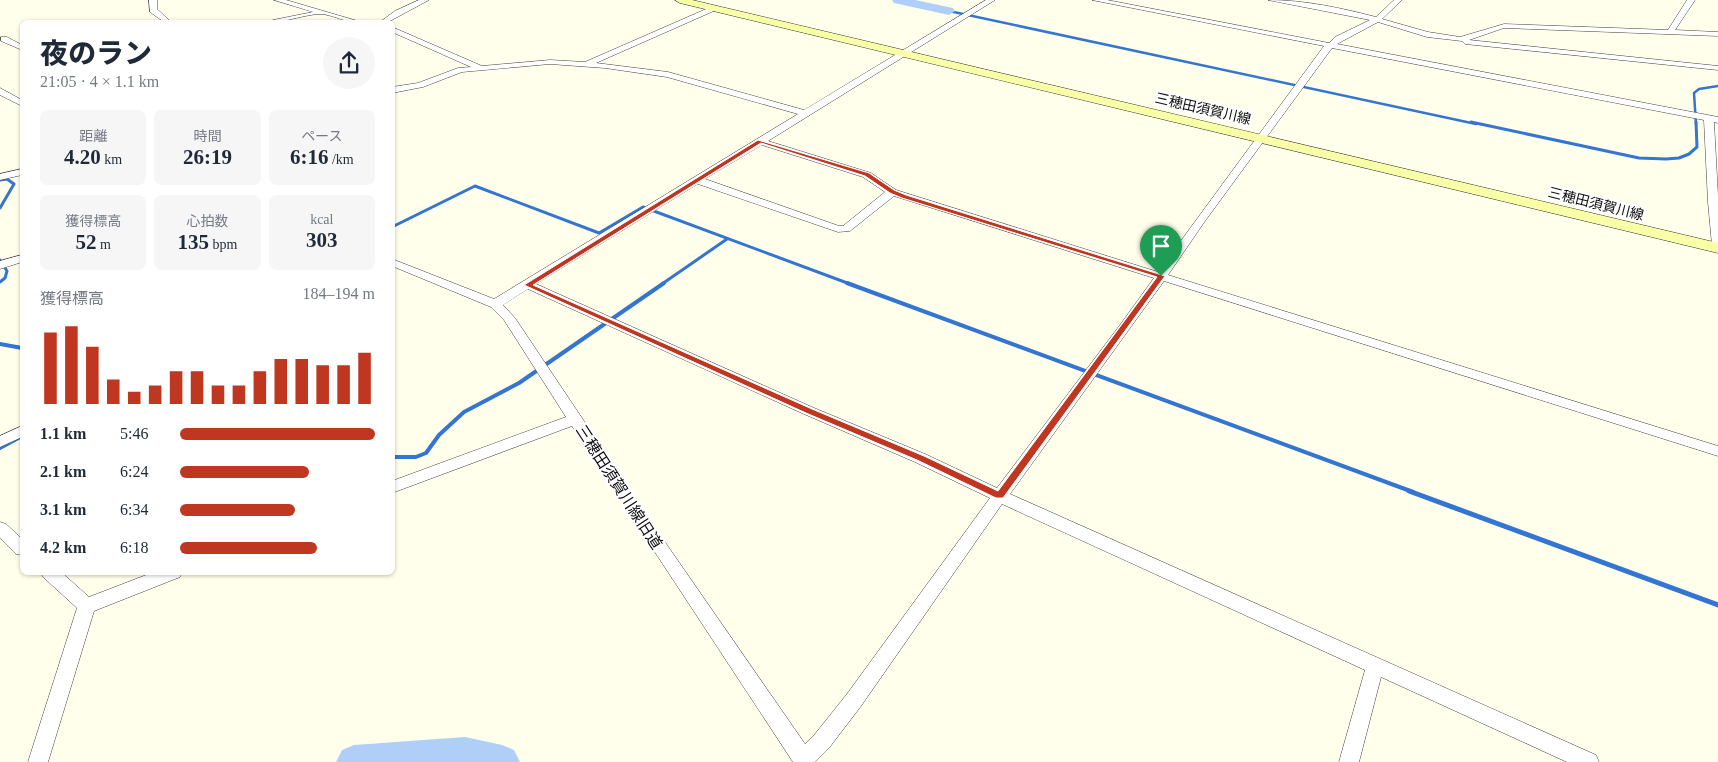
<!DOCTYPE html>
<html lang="ja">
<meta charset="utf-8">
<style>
body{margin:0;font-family:"Times New Roman","Noto Sans JP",serif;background:#f6f6f7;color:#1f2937;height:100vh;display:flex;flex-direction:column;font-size:19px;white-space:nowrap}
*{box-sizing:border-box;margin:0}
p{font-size:16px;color:#747a83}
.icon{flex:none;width:28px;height:28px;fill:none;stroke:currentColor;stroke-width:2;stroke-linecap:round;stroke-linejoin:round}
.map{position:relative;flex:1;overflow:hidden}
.details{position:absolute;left:20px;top:20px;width:375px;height:555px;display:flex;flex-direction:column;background:#fff;border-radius:8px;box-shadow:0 1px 4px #0004}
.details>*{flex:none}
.pin{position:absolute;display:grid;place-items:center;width:42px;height:42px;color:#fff;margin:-51px -21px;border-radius:50% 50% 50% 0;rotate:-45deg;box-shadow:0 0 5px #0007}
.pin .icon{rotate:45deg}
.round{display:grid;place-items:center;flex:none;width:52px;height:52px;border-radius:26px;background:#f6f6f7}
.overview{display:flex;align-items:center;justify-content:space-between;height:85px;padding:0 20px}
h1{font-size:28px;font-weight:800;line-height:38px}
.metrics{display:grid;grid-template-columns:repeat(3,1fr);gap:8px;height:85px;padding:5px 20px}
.metrics div{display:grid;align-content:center;border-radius:8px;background:#f6f6f7;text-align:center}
.metrics b{font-size:21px;font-weight:800}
.metrics small{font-size:14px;font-weight:400}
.metrics p{font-size:14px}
.chart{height:140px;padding:10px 20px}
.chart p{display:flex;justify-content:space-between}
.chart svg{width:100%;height:90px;margin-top:5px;stroke:#bf3621;stroke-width:6}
ul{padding:0 20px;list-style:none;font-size:16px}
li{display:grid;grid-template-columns:80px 60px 1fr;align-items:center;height:38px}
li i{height:12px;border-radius:6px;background:#bf3621}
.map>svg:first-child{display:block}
</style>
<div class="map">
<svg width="1718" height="762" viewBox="0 0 1718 762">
<rect width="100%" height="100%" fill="#ffffeb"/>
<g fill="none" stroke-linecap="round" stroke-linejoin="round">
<path stroke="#3475d1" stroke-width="2.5" d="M949,11L1476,124
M1696,124L1694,93L1699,89L1718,86"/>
<path stroke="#3475d1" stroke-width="3" d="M1471,122L1639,158L1666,159L1679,158L1689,154L1697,147L1696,122
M0,180L7,179L14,184L0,208
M392,227L475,186L599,233L643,207L850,284
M0,260L7,271L5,278L0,282
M662,284L727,239"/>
<path stroke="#3475d1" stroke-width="4" d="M847,283L1413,492
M0,344L22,348
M0,448L22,436
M392,457H416L426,453L439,435L464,412L519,383L664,283"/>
<path stroke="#3475d1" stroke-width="5" d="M1409,491L1718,605"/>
<path fill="#afcff8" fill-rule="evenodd" d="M892,0H915L953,8L955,11L949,15L894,3Z
M465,737L502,745L514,750L520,762H336L342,750L354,745Z"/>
<defs>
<path id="street" d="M149,0H157V9L171,22H164L150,12Z
M274,0H286L361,22C347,24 335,15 321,14C306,14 287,22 270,22L273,20L313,12Z
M419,0H429L388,22H380L395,11Z
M986,0H995L768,141L871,173L896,190L1158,272L1324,46L1092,0H1107L1329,43L1335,37L1370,20L1268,0C1305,0 1341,8 1376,17L1394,0H1402L1382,19L1428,32L1460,37L1504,24L1668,30L1687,0H1695L1675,30L1718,32V36L1504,28L1469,40L1718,66V70L1465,44L1462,41L1427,37L1378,22L1337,44L1718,117V123L1714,122L1718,196V248L1712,245L1708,202L1704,120L1332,48L1205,221L1168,275L1718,446V456L1164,281L1010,494L1596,755L1599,762H1567L1381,677L1359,762H1339L1365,670L1002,504L861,706L829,748L815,762H793L572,426L392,493V481L566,417L504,320L491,307L392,266V259L494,299L798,114L667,77L605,68L550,64L462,72L423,87L392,93V87L418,83L458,68L471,67L392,32V27L482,66L550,60L585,62L713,6H716V10L596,63L668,72L804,110ZM762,145L863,177L885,192L843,226H839L705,179ZM698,184L838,232L850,231L894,196L1154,278L1120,325L997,488L925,454L814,408L536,284ZM528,289L804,414L915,462L990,498L847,694L815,734L805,744L667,545L515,318L503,305Z
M1,37H7L22,45V50L1,41Z
M0,88L22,100V106L0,95Z
M22,169V175L0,180V174Z
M22,255V262L0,269V261Z
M22,426V437L0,447V436Z
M0,522L6,524L22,539V555L16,554L0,538Z
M41,572H61L89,597L154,572H182L180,577L94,611L48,762H28L77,608L43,577Z"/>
<path id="secondary" d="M675,0H692L1718,243V253L680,3Z"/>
</defs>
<use href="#street" stroke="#3f3f3f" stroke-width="1"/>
<use href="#secondary" stroke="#2e2e2e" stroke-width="1"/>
<use href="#street" fill="#fff" fill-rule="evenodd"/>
<use href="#secondary" fill="#f9ffa6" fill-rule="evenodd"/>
</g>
<path fill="#bf3621" stroke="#fff" fill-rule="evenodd" d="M758,140L869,173L894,190L906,195L1165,276L1003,498H996L917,460L806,413L524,285ZM761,143L865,176L890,193L902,198L1157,277L998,491L924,456L812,409L533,285Z"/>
<g text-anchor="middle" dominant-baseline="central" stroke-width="5" stroke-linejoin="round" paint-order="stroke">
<g font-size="14" fill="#0c0c0c" stroke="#fff">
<text transform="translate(1203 109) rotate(13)">三穂田須賀川線</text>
<text transform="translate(1596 204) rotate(14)">三穂田須賀川線</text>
</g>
<g font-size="16" fill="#0c0c0c" stroke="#fff">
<text transform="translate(619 487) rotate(57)">三穂田須賀川線旧道</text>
</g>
</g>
</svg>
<div class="pin" style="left:1161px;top:276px;background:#1e9e55"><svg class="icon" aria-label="arrive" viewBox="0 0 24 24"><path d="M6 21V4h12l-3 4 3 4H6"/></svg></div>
<section class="details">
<div class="overview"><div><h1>夜のラン</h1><p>21:05 · 4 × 1.1 km</p></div><a class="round"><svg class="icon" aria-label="share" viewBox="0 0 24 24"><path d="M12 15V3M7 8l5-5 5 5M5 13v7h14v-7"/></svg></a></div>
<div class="metrics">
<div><p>距離</p><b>4.20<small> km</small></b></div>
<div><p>時間</p><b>26:19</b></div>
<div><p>ペース</p><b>6:16<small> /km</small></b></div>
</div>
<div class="metrics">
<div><p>獲得標高</p><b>52<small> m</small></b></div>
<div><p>心拍数</p><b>135<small> bpm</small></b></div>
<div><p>kcal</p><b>303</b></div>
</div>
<div class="chart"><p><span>獲得標高</span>184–194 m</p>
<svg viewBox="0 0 160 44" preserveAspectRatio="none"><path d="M5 44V9M15 44V6M25 44V16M35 44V32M45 44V38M55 44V35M65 44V28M75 44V28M85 44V35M95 44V35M105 44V28M115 44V22M125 44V22M135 44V25M145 44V25M155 44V19"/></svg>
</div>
<ul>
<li><b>1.1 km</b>5:46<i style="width:100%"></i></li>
<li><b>2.1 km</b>6:24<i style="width:66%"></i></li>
<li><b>3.1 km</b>6:34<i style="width:59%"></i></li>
<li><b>4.2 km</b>6:18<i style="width:70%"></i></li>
</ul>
</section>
</div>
